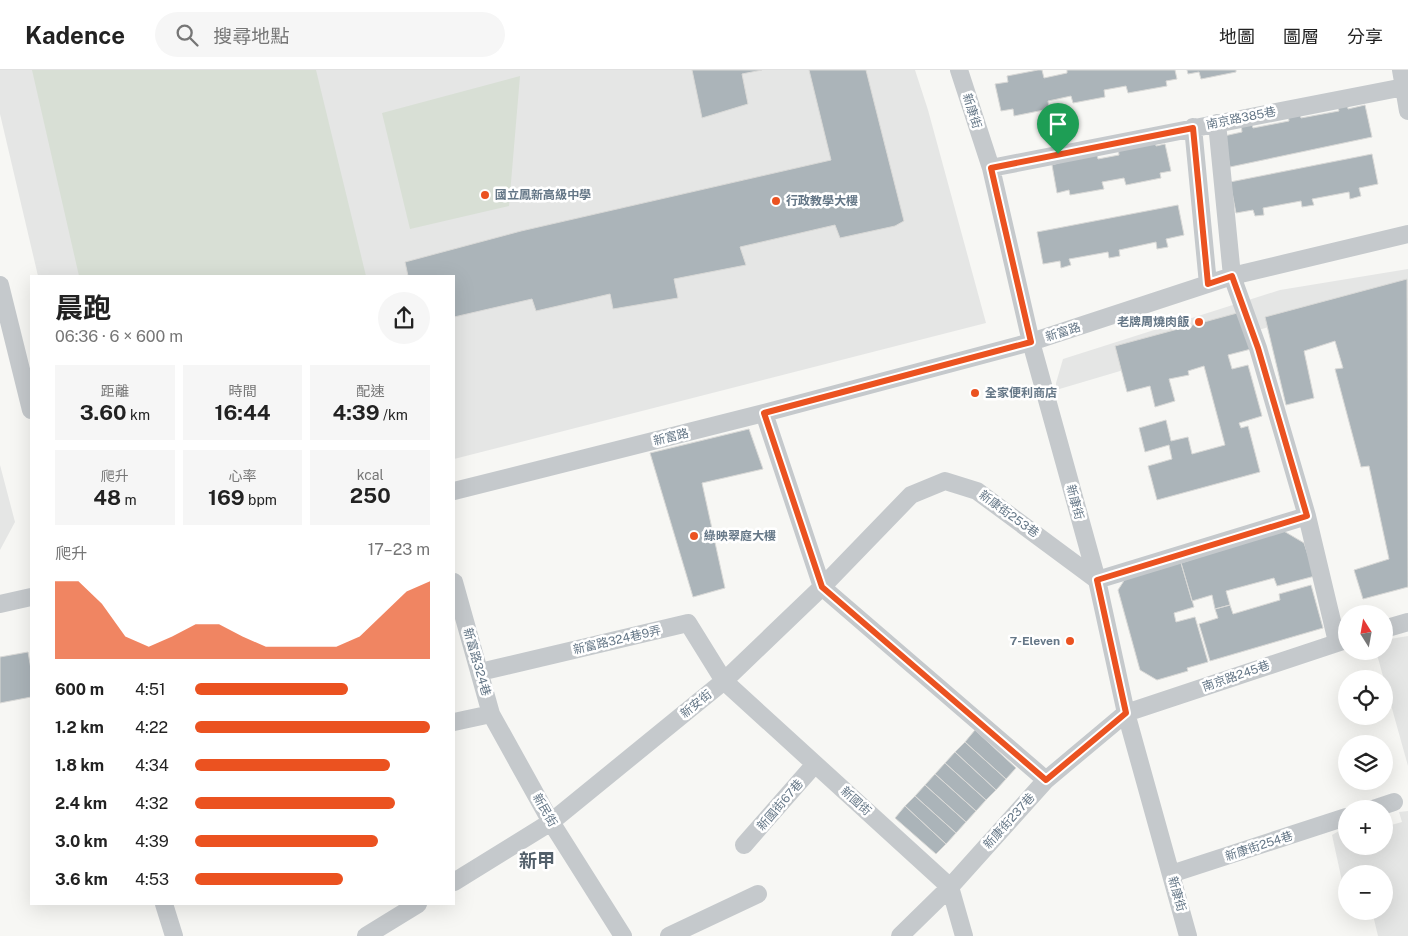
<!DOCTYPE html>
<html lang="zh-TW">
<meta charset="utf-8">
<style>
body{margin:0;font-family:"Public Sans","Noto Sans TC",sans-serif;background:#f6f6f6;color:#222;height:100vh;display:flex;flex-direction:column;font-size:19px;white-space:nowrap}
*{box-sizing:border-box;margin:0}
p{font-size:16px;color:#767676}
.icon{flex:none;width:28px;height:28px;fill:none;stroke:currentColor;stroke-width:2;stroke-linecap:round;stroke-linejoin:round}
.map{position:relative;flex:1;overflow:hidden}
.drawer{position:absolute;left:30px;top:205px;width:425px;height:630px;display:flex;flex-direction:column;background:#fff;border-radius:0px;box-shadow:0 5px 20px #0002}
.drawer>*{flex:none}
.needle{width:32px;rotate:349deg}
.fabs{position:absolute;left:1338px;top:535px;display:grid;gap:10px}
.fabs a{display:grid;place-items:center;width:55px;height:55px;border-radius:50%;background:#fff;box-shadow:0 5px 20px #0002;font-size:25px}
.pin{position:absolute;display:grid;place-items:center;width:42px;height:42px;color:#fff;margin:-51px -21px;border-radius:50% 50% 50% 0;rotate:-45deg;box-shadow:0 0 5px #0007}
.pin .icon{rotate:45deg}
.round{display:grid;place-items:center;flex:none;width:52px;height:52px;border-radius:26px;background:#f6f6f6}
.summary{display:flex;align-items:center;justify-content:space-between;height:85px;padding:0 25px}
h1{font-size:28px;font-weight:700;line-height:38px}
.figures{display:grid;grid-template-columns:repeat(3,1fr);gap:8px;height:85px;padding:5px 25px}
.figures div{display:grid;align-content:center;border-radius:0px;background:#f6f6f6;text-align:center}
.figures b{font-size:21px;font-weight:700}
.figures small{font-size:14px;font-weight:400}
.figures p{font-size:14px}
.chart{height:140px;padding:10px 25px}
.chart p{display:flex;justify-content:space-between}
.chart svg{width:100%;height:90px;margin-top:5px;fill:#eb5220;opacity:.7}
ul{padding:0 25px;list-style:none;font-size:16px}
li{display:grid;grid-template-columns:80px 60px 1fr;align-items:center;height:38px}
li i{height:12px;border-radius:6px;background:#eb5220}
header{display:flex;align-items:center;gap:30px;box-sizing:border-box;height:70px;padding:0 25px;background:#fff;border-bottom:1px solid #e0e0e0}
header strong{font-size:24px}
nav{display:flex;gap:28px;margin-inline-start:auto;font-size:18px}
.search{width:350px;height:45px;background:#f6f6f6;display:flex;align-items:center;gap:12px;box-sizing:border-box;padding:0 18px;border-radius:28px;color:#767676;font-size:19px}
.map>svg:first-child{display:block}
</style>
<header>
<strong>Kadence</strong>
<div class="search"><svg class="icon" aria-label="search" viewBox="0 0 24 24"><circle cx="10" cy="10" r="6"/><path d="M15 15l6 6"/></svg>搜尋地點</div>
<nav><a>地圖</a><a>圖層</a><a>分享</a></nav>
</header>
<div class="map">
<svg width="1408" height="866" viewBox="0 0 1408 866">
<rect width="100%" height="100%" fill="#f7f7f4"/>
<path fill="#e5e6e5" d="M0,0H915L928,40L986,253L454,389V206H38L0,44Z
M1408,199V444L1403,438L1363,229L1056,320V313L1063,289L1280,220Z
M0,395L15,452L0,480Z
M1408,566V696L1376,581H1384V570Z
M1408,741V866H1378L1372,841H1384V804H1346V810L1342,811L1332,765L1346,757V776H1384V757L1402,752L1399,742Z"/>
<path fill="#d8dfd5" d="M32,0H316L366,206H79Z
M520,6L509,136L410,159L382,43Z"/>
<path fill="#abb4b9" stroke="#d9d9d7" d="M692,0H762L742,4L748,34L702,48Z
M809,0H866L904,151L895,156L840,168L835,155L740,177L746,195L674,209L678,228L613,239L610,224L536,241L532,229L454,247V206H408L405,192L521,161L831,90Z
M1038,0H1042L1044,8L1067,3V0H1175L1177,9L1166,11L1167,16L1128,23L1126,16L1104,20L1105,27L1073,33L1071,26L1048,31L1049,39L1014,46L1013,39L1001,41L995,14L1008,12L1007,6Z
M1187,0H1236V2L1201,9L1199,2L1188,4Z
M1347,32L1348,39L1365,35L1372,67L1230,97L1224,66L1242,62L1241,54L1251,52L1253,58L1289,51L1288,45L1299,42L1301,48L1339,41L1337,34Z
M1155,70L1156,76L1165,74L1171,101L1160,103L1161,108L1126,115L1124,108L1102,112L1104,119L1070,125L1069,120L1057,123L1052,95L1096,81L1098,89L1119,85L1118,77Z
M1372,84L1378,114L1359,118L1361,126L1350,129L1349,122L1312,129L1314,135L1302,137L1301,131L1263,138L1264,145L1255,146L1253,140L1236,143L1230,112Z
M1178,135L1184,165L1166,169L1168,177L1157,179L1156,172L1119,180L1120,186L1109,188L1108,182L1069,189L1071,195L1061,198L1060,191L1043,194L1037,162Z
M1407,209L1408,517L1363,529L1354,500L1389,489L1369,396L1361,397L1335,299L1343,298L1335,271L1304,281L1314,328L1286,335L1265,247Z
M1241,242L1251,279L1228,285L1232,299L1248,295L1262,346L1239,353L1241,358L1248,356L1260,402L1157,430L1148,396L1172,389L1169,375L1145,382L1139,358L1166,350L1171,371L1188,367L1192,384L1225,375L1204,296L1188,301L1189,305L1169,309L1175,331L1155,337L1150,316L1127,322L1115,276Z
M749,359L763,399L702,413L725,518L693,527L650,383Z
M1282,460L1304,473L1315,506L1277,516L1274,508L1226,521L1230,535L1215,539L1212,525L1192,531L1181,493Z
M1181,493L1194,537L1174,543L1176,552L1195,547L1208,592L1187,598L1188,601L1157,610L1140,600L1118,520L1129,503Z
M1311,515L1323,558L1210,591L1199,554L1218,548L1215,539L1230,535L1233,544L1280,530L1279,524Z
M28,582L31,599V627L0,633V587Z
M975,660L1016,698L1006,709L965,672Z
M965,672L1006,709L996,720L955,682Z
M955,682L996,720L986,730L945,693Z
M945,693L986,730L976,741L935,704Z
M935,704L976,741L966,752L925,715Z
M925,715L966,752L956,763L915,726Z
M915,726L956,763L946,774L905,736Z
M905,736L946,774L936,784L895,748Z"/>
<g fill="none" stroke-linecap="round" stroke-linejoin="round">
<path stroke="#c5c9cc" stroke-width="18" d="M959,0L991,98L1031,272L1097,510L1126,643L1188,866
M1401,0L1408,41
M1217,53L1232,206L1258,278L1307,446L1337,572
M1193,57L1208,214
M991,98L1404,17
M0,215L31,340
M764,343L822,517L1046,710
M454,421L764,343L1031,272L1232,206L1408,164
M454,512L491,644
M0,534L31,527
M1384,559L1408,552
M480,602L688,553L724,611L950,817L964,866
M454,652L491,644L551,752L623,866
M1373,739L1394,732
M744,775L815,694
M1171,804L1346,747
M454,812L551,752L724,611L822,517L911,425L945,411L977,421L1097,510L1307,446
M164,834L174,866
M366,866L418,834
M669,866L758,824
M900,866L950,817L1046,710L1126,643L1346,570"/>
</g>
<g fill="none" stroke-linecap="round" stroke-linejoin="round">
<defs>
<path id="route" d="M1193,58L1208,214L1232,206L1258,278L1307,446L1097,510L1126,643L1046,710L822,517L764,343L1031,272L991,98Z"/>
</defs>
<use href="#route" stroke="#fff" stroke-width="10"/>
<use href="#route" stroke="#eb5220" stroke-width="6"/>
</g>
<g fill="#eb5220" stroke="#fff" stroke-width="2">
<circle cx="485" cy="125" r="5"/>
<circle cx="776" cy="131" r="5"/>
<circle cx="1199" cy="252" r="5"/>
<circle cx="975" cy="323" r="5"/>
<circle cx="694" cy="466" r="5"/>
<circle cx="1070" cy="571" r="5"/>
</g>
<g text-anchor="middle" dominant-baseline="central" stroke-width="5" stroke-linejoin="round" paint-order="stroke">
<g font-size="12" fill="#657787" stroke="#fff">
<text transform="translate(972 41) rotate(72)">新康街</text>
<text transform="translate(1241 48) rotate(-11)">南京路385巷</text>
<text transform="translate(1063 262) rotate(-18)">新富路</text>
<text transform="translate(671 367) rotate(-14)">新富路</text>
<text transform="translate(1075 432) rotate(75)">新康街</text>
<text transform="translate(1009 444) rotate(36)">新康街253巷</text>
<text transform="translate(617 570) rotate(-13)">新富路324巷9弄</text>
<text transform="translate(477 592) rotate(74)">新富路324巷</text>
<text transform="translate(1236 606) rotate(-19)">南京路245巷</text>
<text transform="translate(696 634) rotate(-39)">新安街</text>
<text transform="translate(856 731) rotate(42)">新國街</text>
<text transform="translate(780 735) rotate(-49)">新國街67巷</text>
<text transform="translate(545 740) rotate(60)">新民街</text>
<text transform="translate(1009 751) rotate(-48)">新康街237巷</text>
<text transform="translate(1259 776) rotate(-18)">新康街254巷</text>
<text transform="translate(1177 824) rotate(74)">新康街</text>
</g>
<g font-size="12" font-weight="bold" fill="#657787" stroke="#fff" text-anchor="start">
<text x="495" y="125">國立鳳新高級中學</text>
<text x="786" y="131">行政教學大樓</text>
<text x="1189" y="252" text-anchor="end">老牌周燒肉飯</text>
<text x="985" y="323">全家便利商店</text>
<text x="704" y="466">綠映翠庭大樓</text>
<text x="1060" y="571" text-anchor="end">7-Eleven</text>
</g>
<g font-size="18" font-weight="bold" fill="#53606b" stroke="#fff">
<text x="537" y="790">新甲</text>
</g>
</g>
</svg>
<div class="fabs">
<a><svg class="needle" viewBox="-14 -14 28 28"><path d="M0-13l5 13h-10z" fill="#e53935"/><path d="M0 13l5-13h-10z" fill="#767676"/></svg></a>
<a><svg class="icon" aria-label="locate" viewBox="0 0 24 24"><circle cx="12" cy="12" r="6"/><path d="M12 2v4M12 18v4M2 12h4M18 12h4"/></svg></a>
<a><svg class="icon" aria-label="layers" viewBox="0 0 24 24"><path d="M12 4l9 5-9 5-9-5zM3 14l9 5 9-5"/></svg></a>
<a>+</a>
<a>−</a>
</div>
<div class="pin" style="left:1058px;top:84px;background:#1e9e55"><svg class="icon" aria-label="arrive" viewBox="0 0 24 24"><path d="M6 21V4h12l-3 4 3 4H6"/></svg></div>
<section class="drawer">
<div class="summary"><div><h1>晨跑</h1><p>06:36 · 6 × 600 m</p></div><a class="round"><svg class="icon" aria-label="share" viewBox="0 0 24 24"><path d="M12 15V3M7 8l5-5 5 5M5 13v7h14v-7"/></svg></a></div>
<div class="figures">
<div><p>距離</p><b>3.60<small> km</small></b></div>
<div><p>時間</p><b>16:44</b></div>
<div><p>配速</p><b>4:39<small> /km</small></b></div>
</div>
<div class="figures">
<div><p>爬升</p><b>48<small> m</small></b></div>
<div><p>心率</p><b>169<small> bpm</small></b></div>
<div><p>kcal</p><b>250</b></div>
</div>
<div class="chart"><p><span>爬升</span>17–23 m</p>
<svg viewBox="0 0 160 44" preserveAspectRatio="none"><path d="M0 44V6L10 6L20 17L30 33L40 38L50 33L60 27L70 27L80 33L90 38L100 38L110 38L120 38L130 33L140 22L150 11L160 6V44z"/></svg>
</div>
<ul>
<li><b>600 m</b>4:51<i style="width:65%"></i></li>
<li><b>1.2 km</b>4:22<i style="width:100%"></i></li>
<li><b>1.8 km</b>4:34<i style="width:83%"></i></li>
<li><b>2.4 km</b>4:32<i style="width:85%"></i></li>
<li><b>3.0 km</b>4:39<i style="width:78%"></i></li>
<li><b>3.6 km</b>4:53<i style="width:63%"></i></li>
</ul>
</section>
</div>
